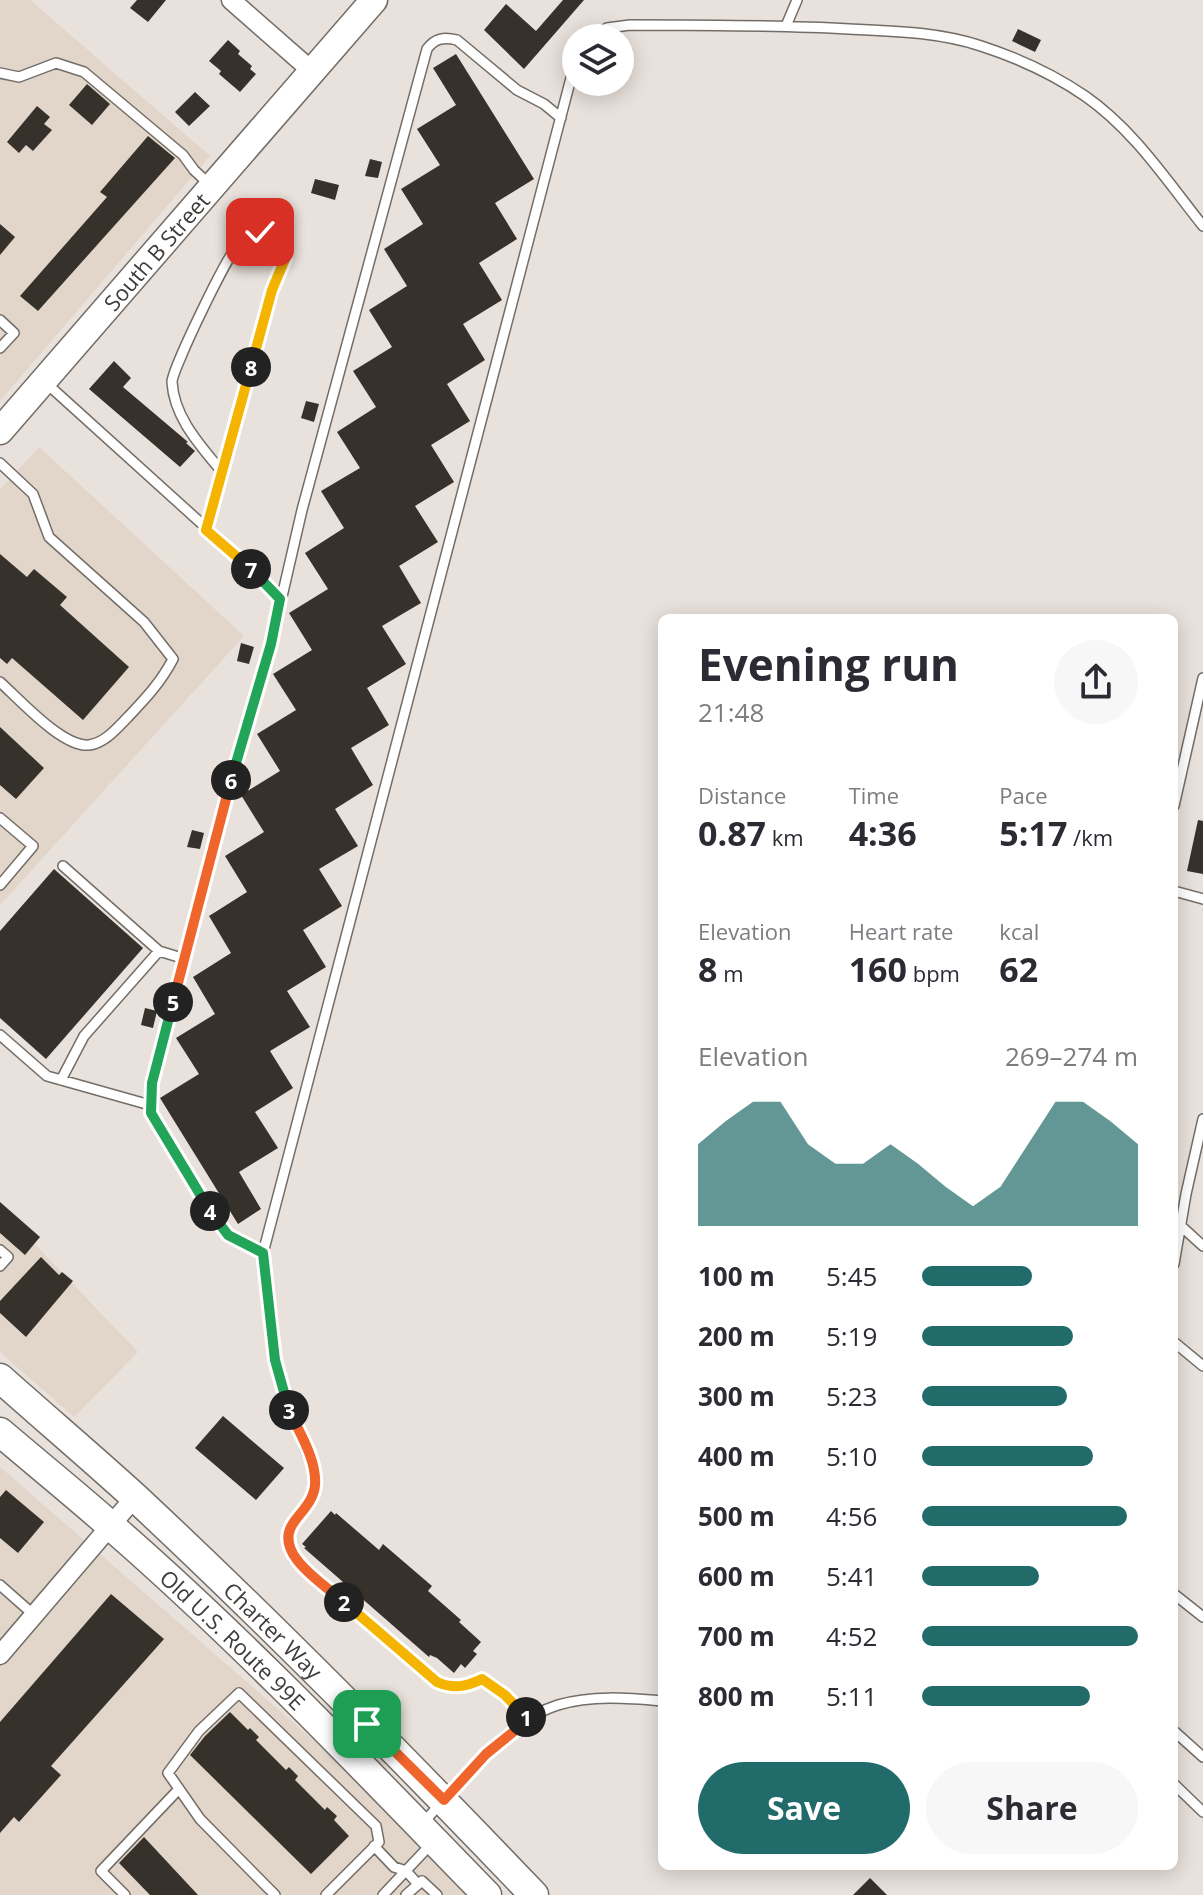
<!DOCTYPE html>
<meta charset="utf-8">
<style>
body{margin:0;font-family:"Open Sans",sans-serif;background:#f7f7f7;color:#2b2b33;height:100vh;display:flex;flex-direction:column;font-size:30px;white-space:nowrap}
*{box-sizing:border-box;margin:0}
p{font-size:26px;color:#7c7c81}
.icon{flex:none;width:44px;height:44px;fill:none;stroke:currentColor;stroke-width:2;stroke-linecap:round;stroke-linejoin:round}
.map{position:relative;flex:1;overflow:hidden}
.panel{position:absolute;left:658px;top:614px;width:520px;height:1256px;display:flex;flex-direction:column;background:#fff;border-radius:12px;box-shadow:0 4px 20px #0003}
.panel>*{flex:none}
.buttons{position:absolute;left:562px;top:24px;display:grid;gap:16px}
.buttons a{display:grid;place-items:center;width:72px;height:72px;border-radius:50%;background:#fff;box-shadow:0 4px 20px #0003;font-size:40px}
.pin{position:absolute;display:grid;place-items:center;width:68px;height:68px;color:#fff;margin:-34px;border-radius:16px;box-shadow:0 4px 12px #0006}
.km{position:absolute;width:40px;height:40px;margin:-20px;border-radius:50%;background:#222;color:#fff;font-size:22px;line-height:40px;text-align:center}
.round{display:grid;place-items:center;flex:none;width:84px;height:84px;border-radius:42px;background:#f7f7f7}
.head{display:flex;align-items:center;justify-content:space-between;height:136px;padding:0 40px}
h1{font-size:44px;font-weight:700;line-height:60px}
.stats{display:grid;grid-template-columns:repeat(3,1fr);gap:12px;height:136px;padding:8px 40px}
.stats div{display:grid;align-content:center}
.stats b{font-size:34px;font-weight:700}
.stats small{font-size:22px;font-weight:400}
.stats p{font-size:22px}
.chart{height:224px;padding:16px 40px}
.chart p{display:flex;justify-content:space-between}
.chart svg{width:100%;height:144px;margin-top:8px;fill:#216c6b;opacity:.7}
.primary-button{display:flex;gap:16px;margin-top:auto;padding:16px 40px}
.primary-button a{flex:1;height:92px;border-radius:48px;background:#216c6b;color:#fff;font-size:32px;font-weight:700;line-height:92px;text-align:center}
.primary-button a+a{background:#f7f7f7;color:#2b2b33}
ul{padding:0 40px;list-style:none;font-size:26px}
li{display:grid;grid-template-columns:128px 96px 1fr;align-items:center;height:60px}
li i{height:20px;border-radius:10px;background:#216c6b}
.map>svg:first-child{display:block}
</style>
<div class="map">
<svg width="1203" height="1895" viewBox="0 0 1203 1895">
<rect width="100%" height="100%" fill="#e9e1db"/>
<path fill="#e2d5c9" d="M0,0H30L210,156L0,401Z
M39,447L244,636L0,905V490Z
M0,1208L138,1352L74,1417L0,1352Z
M0,1467L404,1819L475,1895H0Z"/>
<path fill="#37312c" d="M137,0H166L148,22L130,8Z
M563,0H584L524,69L484,30L506,4L536,31Z
M1018,29L1041,40L1035,52L1012,41Z
M228,40L240,51L238,54L252,66L250,69L256,74L240,92L219,74L221,71L209,61Z
M456,54L534,179L495,203L517,239L479,263L502,300L463,324L485,360L447,384L470,421L431,445L454,482L415,506L438,542L399,566L421,603L382,626L406,664L367,688L389,725L351,748L373,785L335,809L358,846L319,869L342,906L303,930L326,967L287,991L310,1027L270,1051L293,1088L255,1112L278,1148L239,1172L261,1209L238,1224L160,1098L199,1074L176,1038L215,1014L193,977L231,953L209,916L247,892L225,856L264,832L241,795L280,771L257,734L296,710L273,674L312,650L289,613L328,589L305,553L344,528L321,491L360,468L337,432L376,407L353,371L392,347L369,310L407,286L384,249L423,224L401,189L440,165L417,129L456,105L433,68Z
M87,84L110,104L92,125L69,105Z
M195,92L210,106L189,126L175,112Z
M37,106L50,117L44,124L52,130L33,151L26,145L19,153L7,142Z
M148,136L175,158L38,311L20,296L107,197L100,192Z
M370,159L382,162L378,178L365,176Z
M315,179L339,185L335,200L311,193Z
M0,224L15,237L0,255Z
M114,361L131,378L123,387L188,442L186,443L195,451L180,467L89,389Z
M306,401L319,404L314,422L301,418Z
M0,554L27,577L34,569L67,597L60,605L129,667L83,720L12,658L7,664L0,658Z
M241,643L254,647L249,664L237,661Z
M0,727L44,768L16,799L0,785Z
M1198,820L1203,821V874L1187,871Z
M192,830L204,833L200,849L187,847Z
M54,869L143,948L46,1059L0,1018V931Z
M145,1008L157,1011L153,1028L141,1025Z
M0,1202L40,1237L25,1255L0,1233Z
M41,1257L59,1275L62,1272L73,1281L26,1337L0,1313V1301Z
M223,1416L284,1468L256,1500L195,1448Z
M6,1490L44,1522L18,1553L0,1538V1497Z
M331,1511L335,1515L336,1513L379,1550L383,1544L432,1586L428,1591L461,1620L459,1622L481,1642L473,1651L477,1654L465,1668L461,1664L454,1673L437,1658L430,1655L429,1657L304,1548L306,1547L302,1544Z
M111,1594L164,1639L51,1766L61,1775L19,1822L14,1817L0,1833V1722Z
M230,1712L248,1730L250,1728L259,1737L256,1740L286,1770L289,1767L298,1776L295,1780L325,1810L327,1807L337,1816L334,1820L349,1836L311,1874L190,1755L205,1736Z
M144,1837L198,1895H150L119,1863Z
M870,1878L887,1895H853Z"/>
<g fill="none" stroke-linecap="round" stroke-linejoin="round">
<defs>
<path id="lane" d="M786,26L797,0
M592,38L607,28L630,25C703,25 776,25 849,29C893,31 939,32 981,46C1018,58 1053,74 1085,96C1134,130 1167,181 1203,226
M0,73L19,77L56,63L84,72L183,155L194,170L210,185
M0,320L14,333L0,348
M45,382L254,571L280,599
M0,463L33,494L49,537L144,622L173,659C161,682 146,698 128,717C117,728 105,743 89,745C63,748 19,699 0,682
M206,530L272,290C281,269 288,256 275,235L260,232C254,235 244,239 239,244C228,253 172,370 172,382C174,418 201,446 222,472
M1174,806L1203,678
M0,818L33,846L0,885
M63,866L159,951L185,959
M1174,891L1203,899
M0,1035L47,1076L150,1105
M61,1080L84,1036L159,951
M1181,1226L1203,1246
M0,1250L8,1257L0,1266
M263,1253L576,59
M1174,1264L1186,1194L1203,1119
M1174,1342L1203,1366
M0,1585L34,1615
M1174,1594L1203,1617
M528,1720L505,1695L482,1679C466,1687 453,1690 437,1682L294,1559L288,1538L290,1526L313,1495L314,1470L287,1404L275,1360L263,1253L228,1235L219,1225L151,1113L152,1083L239,751L271,644L302,510L427,49C435,38 444,37 457,40L517,90L544,104L561,118
M1174,1731L1203,1757
M1174,1784L1203,1812
M424,1822C459,1783 506,1721 558,1705C591,1695 628,1698 662,1701
M374,1846L394,1867L406,1871L418,1884
M125,1895L101,1871L179,1789
M275,1895L200,1819L168,1773L199,1731L239,1693L376,1826L379,1842L326,1895
M383,1895L433,1842
M406,1895L422,1881L437,1895"/>
<path id="street" d="M231,0L313,72
M0,1655L135,1497"/>
<g id="secondary">
<path id="s1" d="M0,431L374,0"/>
</g>
<g id="primary">
<path id="s2" d="M0,1378C46,1419 92,1458 137,1499C274,1627 405,1760 534,1895"/>
<path id="s3" d="M0,1432C40,1466 81,1499 120,1534C249,1647 367,1772 487,1895"/>
</g>
</defs>
<use href="#lane" stroke="#736d67" stroke-width="12"/>
<use href="#street" stroke="#736d67" stroke-width="21"/>
<use href="#secondary" stroke="#736d67" stroke-width="29"/>
<use href="#primary" stroke="#736d67" stroke-width="31"/>
<use href="#lane" stroke="#fff" stroke-width="9"/>
<use href="#street" stroke="#fff" stroke-width="18"/>
<use href="#secondary" stroke="#fff" stroke-width="26"/>
<use href="#primary" stroke="#fff" stroke-width="28"/>
</g>
<g fill="none" stroke-linecap="round" stroke-linejoin="round">
<defs>
<path id="split-1" d="M367,1724L444,1800L486,1754L528,1720L526,1717"/>
<path id="split-2" d="M344,1602L437,1682C453,1689 466,1687 482,1679L505,1695L526,1717"/>
<path id="split-3" d="M289,1410C299,1432 317,1460 315,1485C314,1500 302,1511 294,1522C271,1553 324,1584 344,1602"/>
<path id="split-4" d="M210,1211L228,1235L263,1253L275,1360L289,1410"/>
<path id="split-5" d="M173,1002L152,1083L151,1113L210,1211"/>
<path id="split-6" d="M173,1002L231,780"/>
<path id="split-7" d="M231,780L271,644L280,599L251,569"/>
<path id="split-8" d="M251,367L206,530L251,569"/>
<path id="split-9" d="M251,367L272,290L285,259L282,246L275,235L260,232"/>
</defs>
<use href="#split-1" stroke="#fff" stroke-width="16"/>
<use href="#split-2" stroke="#fff" stroke-width="16"/>
<use href="#split-3" stroke="#fff" stroke-width="16"/>
<use href="#split-4" stroke="#fff" stroke-width="16"/>
<use href="#split-5" stroke="#fff" stroke-width="16"/>
<use href="#split-6" stroke="#fff" stroke-width="16"/>
<use href="#split-7" stroke="#fff" stroke-width="16"/>
<use href="#split-8" stroke="#fff" stroke-width="16"/>
<use href="#split-9" stroke="#fff" stroke-width="16"/>
<use href="#split-1" stroke="#f0652b" stroke-width="10"/>
<use href="#split-2" stroke="#f5b400" stroke-width="10"/>
<use href="#split-3" stroke="#f0652b" stroke-width="10"/>
<use href="#split-4" stroke="#22a559" stroke-width="10"/>
<use href="#split-5" stroke="#22a559" stroke-width="10"/>
<use href="#split-6" stroke="#f0652b" stroke-width="10"/>
<use href="#split-7" stroke="#22a559" stroke-width="10"/>
<use href="#split-8" stroke="#f5b400" stroke-width="10"/>
<use href="#split-9" stroke="#f5b400" stroke-width="10"/>
</g>
<g text-anchor="middle" dominant-baseline="central" stroke-width="8" stroke-linejoin="round" paint-order="stroke">
<g font-size="22" fill="#3f3c3a" stroke="#e9e1db">
<text stroke="none"><textPath href="#s1" startOffset="238">South B Street</textPath></text>
<text stroke="none"><textPath href="#s2" startOffset="372">Charter Way</textPath></text>
<text stroke="none"><textPath href="#s3" startOffset="312">Old U.S. Route 99E</textPath></text>
</g>
</g>
</svg>
<div class="buttons">
<a><svg class="icon" aria-label="layers" viewBox="0 0 24 24"><path d="M12 4l9 5-9 5-9-5zM3 14l9 5 9-5"/></svg></a>
</div>
<div class="pin" style="left:367px;top:1724px;background:#1e9e55"><svg class="icon" aria-label="arrive" viewBox="0 0 24 24"><path d="M6 21V4h12l-3 4 3 4H6"/></svg></div>
<div class="pin" style="left:260px;top:232px;background:#d93025"><svg class="icon" aria-label="check" viewBox="0 0 24 24"><path d="M5 12l5 5 9-10"/></svg></div>
<b class="km" style="left:526px;top:1717px">1</b>
<b class="km" style="left:344px;top:1602px">2</b>
<b class="km" style="left:289px;top:1410px">3</b>
<b class="km" style="left:210px;top:1211px">4</b>
<b class="km" style="left:173px;top:1002px">5</b>
<b class="km" style="left:231px;top:780px">6</b>
<b class="km" style="left:251px;top:569px">7</b>
<b class="km" style="left:251px;top:367px">8</b>
<section class="panel">
<div class="head"><div><h1>Evening run</h1><p>21:48</p></div><a class="round"><svg class="icon" aria-label="share" viewBox="0 0 24 24"><path d="M12 15V3M7 8l5-5 5 5M5 13v7h14v-7"/></svg></a></div>
<div class="stats">
<div><p>Distance</p><b>0.87<small> km</small></b></div>
<div><p>Time</p><b>4:36</b></div>
<div><p>Pace</p><b>5:17<small> /km</small></b></div>
</div>
<div class="stats">
<div><p>Elevation</p><b>8<small> m</small></b></div>
<div><p>Heart rate</p><b>160<small> bpm</small></b></div>
<div><p>kcal</p><b>62</b></div>
</div>
<div class="chart"><p><span>Elevation</span>269–274 m</p>
<svg viewBox="0 0 160 44" preserveAspectRatio="none"><path d="M0 44V19L10 12L20 6L30 6L40 19L50 25L60 25L70 19L80 25L90 32L100 38L110 32L120 19L130 6L140 6L150 12L160 19V44z"/></svg>
</div>
<ul>
<li><b>100 m</b>5:45<i style="width:51%"></i></li>
<li><b>200 m</b>5:19<i style="width:70%"></i></li>
<li><b>300 m</b>5:23<i style="width:67%"></i></li>
<li><b>400 m</b>5:10<i style="width:79%"></i></li>
<li><b>500 m</b>4:56<i style="width:95%"></i></li>
<li><b>600 m</b>5:41<i style="width:54%"></i></li>
<li><b>700 m</b>4:52<i style="width:100%"></i></li>
<li><b>800 m</b>5:11<i style="width:78%"></i></li>
</ul>
<div class="primary-button"><a>Save</a><a>Share</a></div>
</section>
</div>
